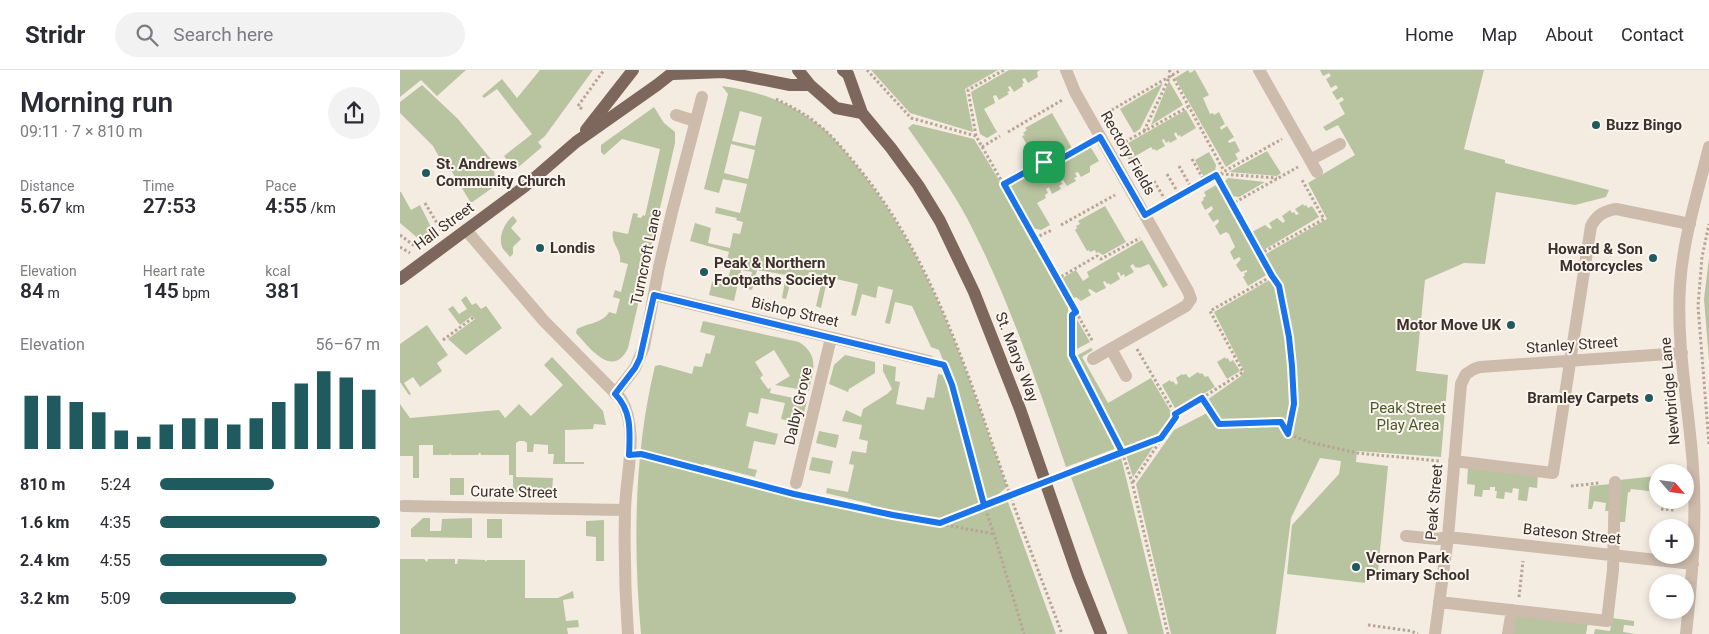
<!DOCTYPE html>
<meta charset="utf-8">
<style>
body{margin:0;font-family:Roboto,sans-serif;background:#f2f2f3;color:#2b2b33;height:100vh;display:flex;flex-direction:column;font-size:19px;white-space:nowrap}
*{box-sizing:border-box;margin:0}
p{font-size:16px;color:#7c7c81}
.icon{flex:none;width:28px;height:28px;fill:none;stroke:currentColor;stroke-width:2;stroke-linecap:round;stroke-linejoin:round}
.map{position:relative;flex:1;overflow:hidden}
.side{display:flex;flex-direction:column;background:#fff;width:400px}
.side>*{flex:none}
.needle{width:32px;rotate:118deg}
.fabs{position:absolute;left:1249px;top:394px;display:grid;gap:10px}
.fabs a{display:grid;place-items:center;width:45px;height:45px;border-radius:50%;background:#fff;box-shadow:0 2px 8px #0003;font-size:25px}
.pin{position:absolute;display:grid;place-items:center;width:42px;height:42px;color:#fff;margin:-21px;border-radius:10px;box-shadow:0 2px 8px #0006}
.round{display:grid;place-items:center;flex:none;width:52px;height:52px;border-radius:26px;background:#f2f2f3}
.summary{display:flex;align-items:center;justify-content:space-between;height:85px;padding:0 20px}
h1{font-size:28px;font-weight:600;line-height:38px}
.stats{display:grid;grid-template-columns:repeat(3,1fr);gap:8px;height:85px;padding:5px 20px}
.stats div{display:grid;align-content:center}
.stats b{font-size:21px;font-weight:600}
.stats small{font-size:14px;font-weight:400}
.stats p{font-size:14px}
.chart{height:140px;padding:10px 20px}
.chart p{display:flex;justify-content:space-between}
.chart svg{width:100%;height:90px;margin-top:5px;stroke:#1f5a5e;stroke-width:6}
ul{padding:0 20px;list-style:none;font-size:16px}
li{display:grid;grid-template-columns:80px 60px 1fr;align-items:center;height:38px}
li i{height:12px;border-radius:6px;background:#1f5a5e}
header{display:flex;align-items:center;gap:30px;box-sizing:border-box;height:70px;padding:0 25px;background:#fff;border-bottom:1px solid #e1e1e2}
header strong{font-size:24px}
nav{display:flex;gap:28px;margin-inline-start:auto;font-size:18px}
.search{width:350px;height:45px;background:#f2f2f3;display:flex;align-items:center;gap:12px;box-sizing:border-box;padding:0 18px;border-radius:28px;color:#7c7c81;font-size:19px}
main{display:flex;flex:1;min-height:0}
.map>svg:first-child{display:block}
</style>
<header>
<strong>Stridr</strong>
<div class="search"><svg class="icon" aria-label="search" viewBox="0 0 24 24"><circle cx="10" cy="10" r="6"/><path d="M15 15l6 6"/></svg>Search here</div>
<nav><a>Home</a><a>Map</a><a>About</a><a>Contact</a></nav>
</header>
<main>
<section class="side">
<div class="summary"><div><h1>Morning run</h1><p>09:11 · 7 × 810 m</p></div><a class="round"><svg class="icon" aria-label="share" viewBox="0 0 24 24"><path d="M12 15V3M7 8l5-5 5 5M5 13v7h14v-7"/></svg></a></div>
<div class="stats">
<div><p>Distance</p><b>5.67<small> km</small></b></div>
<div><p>Time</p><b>27:53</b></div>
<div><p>Pace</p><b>4:55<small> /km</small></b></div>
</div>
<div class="stats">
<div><p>Elevation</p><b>84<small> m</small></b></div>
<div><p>Heart rate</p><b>145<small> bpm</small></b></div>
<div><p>kcal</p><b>381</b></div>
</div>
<div class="chart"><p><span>Elevation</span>56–67 m</p>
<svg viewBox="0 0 160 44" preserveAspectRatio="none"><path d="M5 44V18M15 44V18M25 44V21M35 44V26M45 44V35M55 44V38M65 44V32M75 44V29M85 44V29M95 44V32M105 44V29M115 44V21M125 44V12M135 44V6M145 44V9M155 44V15"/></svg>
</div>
<ul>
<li><b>810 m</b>5:24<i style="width:52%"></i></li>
<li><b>1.6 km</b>4:35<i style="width:100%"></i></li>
<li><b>2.4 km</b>4:55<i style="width:76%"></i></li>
<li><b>3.2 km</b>5:09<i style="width:62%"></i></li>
</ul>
</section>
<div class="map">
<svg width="1309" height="564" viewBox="0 0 1309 564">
<rect width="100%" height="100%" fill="#f4ebe1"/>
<path fill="#b8c4a0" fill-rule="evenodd" d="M0,0H66L37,26L21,10L0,27Z
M140,0H193L145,66L138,72L142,77L115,100L104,86L132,64L97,19L84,28L82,26L102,9L117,28Z
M471,0H598L565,19L573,62L510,43Z
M609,0H640L637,2L638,7L628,13L625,8L622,9L624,13L622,14L623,16L614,22L610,16L608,17L610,21L607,22L609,24L599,30L596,25L593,26L595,33L584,39L597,62L587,68L580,64L571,22Z
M788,0L790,3L795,0L809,25L803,28L810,44L813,43L814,45L819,42L825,54L820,57L821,60L827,56L834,67L828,71L829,73L835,71L840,81L835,84L838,89L826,97L775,8Z
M920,0H1084L1064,79L1105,90V93L1209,120L1206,127L1175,135L1096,122L1085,194L1064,193L1025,210L1016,301L1048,305L1041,387L957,381L956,392L988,396L978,502L966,500L965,513L887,504L892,455L939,404L941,391L920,388L891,448L876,564H771L736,414L774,360L811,341L812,339L807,330L841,306L844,301L814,242L871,209L874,213L877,207L864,185L927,149L908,113L955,85L938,55L926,61L923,57L945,44L939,33L944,30L942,27L937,30L932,22L938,18L936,15L931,18L926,9L931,6L929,3L923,6Z
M769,11L783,35L751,55Z
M763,13L740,59L734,63L720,39Z
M22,15L58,49L94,93L95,116L71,133L49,97L45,98L33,76L0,43V32Z
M322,16C357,21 384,30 413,51C430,62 442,78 455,94C532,187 568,305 607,417L586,434L592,432H608L656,564H241C233,476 234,382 255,296L260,295L292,304L294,296L302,297L306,283L310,284L315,266L300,262L303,251L399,272C420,286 413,300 409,321L375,315L390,306L374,280L355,292L363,305L360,308L368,319L371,318L370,323L407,331L401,354L381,349L385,333L361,328L358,344L349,342L346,356L378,364L375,375L354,371L348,398L357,400L355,407L304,394L302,400L469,440L471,434L426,423L427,418L448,422L454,395L449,394L452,381L466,383L468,371L459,369L462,355L442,351L446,340L461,347L463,339L487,324L492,319L483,301V294L496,297L495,311L500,312L496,334L524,340L527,327L534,328L538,304L549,306L539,280L531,277L512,236L495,232L490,254L485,253L493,220L478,216L476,228L462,224L456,246L451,245L458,214L432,208L429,216L426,215L421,238L416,236L423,206L409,202L406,211L392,207L386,229L382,228L386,205L357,200L352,220L348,219L352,202L341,200L334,231L309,225L312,212L326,215L331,198L325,196L329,182L290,171L295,153L311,158L308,173L330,178L333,163L340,164L343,152L336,150L337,148L315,143L316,137L340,143L347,114L323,109L319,123L304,119L328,24ZM340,41L362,47L355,76L332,71ZM331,74L355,80L348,109L324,103Z
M254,37L264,53L275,62V73L228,278C213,310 189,277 176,263L177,259C188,253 203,253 209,242L216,244L220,229L213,227L215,220L221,222L228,194L220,192C222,180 210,173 213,161L228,164L233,143L238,144L237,147L241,148L243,145L245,146L260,79L222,69L204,85L201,82V75Z
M786,40L796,58L781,67L780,65L778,66L776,62L774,64L777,69L770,73L769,71L766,73L764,69L762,70L765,76L756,81L755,79L753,80L751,77L729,90L721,77Z
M652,43L672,78L653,90L646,87L643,88L641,86L637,88L635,85L633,86L622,66L625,65L623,63L627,60L625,58Z
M513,54L574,69L602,115L668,237L670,286L717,378L666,397C637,313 609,229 568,150C551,118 529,88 508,58Z
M690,76L699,91L690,96V102L681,107L678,102L675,103L677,107L674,108L676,111L667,116L663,110L661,111L662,114L659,116L661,119L652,124L649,117L646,119L648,123L645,125L646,128L637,133L650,155L641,160L632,158L608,116L634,101L637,106Z
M867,81L881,103L877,106L829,102Z
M809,82L816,95L815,101L804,107L795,90Z
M828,108L865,112L839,127L831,126L824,112Z
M818,114L868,204L848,216L843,207L845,205L844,203L847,202V200L841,202L836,195L841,189L839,187L834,190L830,182L835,177L829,164L826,162L820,165L815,156L819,152L818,149L813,152L808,144L813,139L812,136L805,140L801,132L804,130L803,128L806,126L804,122Z
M0,122H1L11,140L20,135L33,161L20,170L0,153Z
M903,134L904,136L906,135L908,138L912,136L919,147L862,181L852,162L865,155L870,159L872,158L869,153L877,148L883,153L885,151L882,146L890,140L892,143L894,142L896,145L899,144L895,139Z
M705,136L726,172L703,185L698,182L696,183L695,180L690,182L689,180L687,181L675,160L677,158L676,156L680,154L678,151Z
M113,146L117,151L111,158L121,169L113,177V184L110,187C108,184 103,180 102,177C98,166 105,152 113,146Z
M742,170L768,215L763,218L749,194L739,198L738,197L736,198L733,194L730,196L734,202L725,207L724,204L721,206L719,202L717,203L720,209L710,215L709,213L707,214L705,211L703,212L706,218L696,223L690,219L688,220L691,225L681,231L676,227L673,229L661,209L676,200L683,211L689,207L687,202Z
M1309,188V290L1304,229Z
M66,226L72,235L76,233L81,239L86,236L102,258L66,285L48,269L75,249L72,246L60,255L48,239L53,236L59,244L67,239L61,230Z
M676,248L690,272L673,281V250Z
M27,255L48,285L37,293L42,301L20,317L13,307L4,313L11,324L9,325L0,312V274Z
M691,278L693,280L682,287L708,333L751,308L774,347L764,362L725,377L676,286Z
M445,285L475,292V303L449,319L448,322L429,314L434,295Z
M152,287L203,341L206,355L194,354L193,359L165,360V392H184V394H153L154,384H148V375L134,374L133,382H127V373L124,371H119L116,373V407L153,408L152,423L113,422V405H109V385H81L80,382L78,385H51L50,383L49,385H33V375H19V408H13V386H0V334L10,348L99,340L105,348L119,334L131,346L163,315L144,295Z
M825,287L826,289L828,288L830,292L833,290L840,301L827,309L817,292Z
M798,302L800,304L802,303L805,307L808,306L815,317L776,340L762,315L770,310L771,312L773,311L776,315L778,313L776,308L782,304L783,305L786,304L789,308Z
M419,361L439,365L436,378L416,373Z
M756,373L733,407L726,385L727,383Z
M412,387L433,391L430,404L409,400Z
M721,387L764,564H728L671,407Z
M1068,397L1138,404L1137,418L1129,417L1127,431L1118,430L1119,419L1113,418L1112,423L1105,422L1104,429L1096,428L1097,421H1095V417H1090V420H1083L1082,427L1074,426L1075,415L1067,414Z
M1257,406V422L1231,419L1230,422H1228L1225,452H1218L1219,410Z
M50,408H64V425H50Z
M1211,414L1210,441H1205L1206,433L1194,431L1192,439H1188L1190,416Z
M23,448H30V461H41L42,449L72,448V468L11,467V459Z
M87,449H102V468H87Z
M204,450V491H196V467L186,466V451Z
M0,489H24L27,492L28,489H55V494H57L58,489L85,490L86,492L87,490H125V528H158L173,521L174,528L163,530L166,551L178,550L179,557L167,558L168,564H0Z
M1116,543L1188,552L1186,564H1113Z
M1212,548L1234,551V556L1224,555L1223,562L1236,564H1194L1195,559L1210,561Z"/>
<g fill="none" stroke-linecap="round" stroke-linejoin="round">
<path stroke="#b9a596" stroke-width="3" stroke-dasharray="2.5 2.5" stroke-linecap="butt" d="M467,0L511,48L576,66L676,242L672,245V285L722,382L732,412L768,564
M769,0L824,101
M376,29C390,36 404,43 415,52C432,65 444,80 457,96C533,188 568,305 607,416C624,465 644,515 662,564
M182,39L178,36L204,0
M703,45L781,0
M744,61L770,6
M608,62L664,29
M576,66L568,20L604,0
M721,74L788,37
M582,77L600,66
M792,89L805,112
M779,96L792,119
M767,104L780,126
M821,104L877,108
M816,105L832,134
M754,111L767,133
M604,114L644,92L652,93L686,74
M25,133L41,160
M759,138L882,69
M661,155L715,125
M0,165L16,177
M635,168L652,160
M0,177L10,183
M860,184L924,149L902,110
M872,206L879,215L889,267L892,296L894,334L888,363
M657,209L697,186L701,189L740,168
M676,242L693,272
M43,270L74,247
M737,279L775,344
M543,295L552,315L584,435L594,464L624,564
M802,328L843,302L810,241L872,206L832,134L898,97
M1309,374L1298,236L1302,187L1309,154
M722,382L761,368
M244,385L384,421
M733,412L776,347L775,344L802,328L819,354L881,353L888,364L909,372L957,383L1039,391
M1171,416L1199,413
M404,426L493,445L594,464
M1261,439L1275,440
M540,453L592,432
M1119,527L1123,491
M968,555L1011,561L1018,564"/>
<path stroke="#cdbbac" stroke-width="12" d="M666,0L675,22L788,221L791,229L786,236L693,289
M859,0L917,102
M276,45L295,51
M910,90L940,74
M66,160L144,251L221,329C240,361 225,407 225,442C224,483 225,523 228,564
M254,225L529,291
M711,279L726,306
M215,324L235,298L244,277L259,197L272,142L302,27
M1054,391L1153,403L1191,156C1197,145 1204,141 1216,139L1290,154
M396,413L431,268
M3,436L225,440
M1006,466L1037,469L1048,467L1293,494
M1039,532L1207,551L1213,500L1215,412
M1035,564L1048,467L1061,314L1066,304L1074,299L1080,297L1282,283
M1108,564L1112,540
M1286,564C1292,508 1297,453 1293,397C1289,337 1276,276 1280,215C1283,168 1298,122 1309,77"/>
<path stroke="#7d675c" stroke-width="12" d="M398,0L410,15L436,38L462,43
M443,0L448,4L462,43L491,78L518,115L540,151L574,222L620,339L678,506L701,564
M273,4L324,2L390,15H410
M186,60L233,0
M0,209L124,117L176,72L257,15L276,0"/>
<path stroke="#b9a596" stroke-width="3" stroke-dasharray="2.5 2.5" stroke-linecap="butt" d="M592,432L722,382"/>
</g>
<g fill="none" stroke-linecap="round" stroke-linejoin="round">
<defs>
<path id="route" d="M644,92L604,114L676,242L672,245V285L722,382L540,453L493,445L394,424L241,384L229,385C230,362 232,341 215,324L235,298L240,288L254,225L544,295L552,315L584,435L761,368L776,347L775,344L802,328L819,354L881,352L888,364L894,334L892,296L889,267L879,216L872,206L816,105L745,145L700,67L652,94L644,92"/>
</defs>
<use href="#route" stroke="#fff" stroke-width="10"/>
<use href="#route" stroke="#1a73e8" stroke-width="6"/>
</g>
<g fill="#1f5a5e" stroke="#fbf5ee" stroke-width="2">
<circle cx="1196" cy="55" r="5"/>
<circle cx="26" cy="103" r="5"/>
<circle cx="140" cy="178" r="5"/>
<circle cx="1253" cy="188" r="5"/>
<circle cx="304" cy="202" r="5"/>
<circle cx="1111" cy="255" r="5"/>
<circle cx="1249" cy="328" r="5"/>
<circle cx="956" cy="497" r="5"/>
</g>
<g text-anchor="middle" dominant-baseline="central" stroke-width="4" stroke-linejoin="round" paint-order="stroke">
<g font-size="15" font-weight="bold" fill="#3b302b" stroke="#fbf5ee" text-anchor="start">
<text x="1206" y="55">Buzz Bingo</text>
<text x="36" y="94">St. Andrews<tspan x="36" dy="17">Community Church</tspan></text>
<text x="150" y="178">Londis</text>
<text x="1243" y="179" text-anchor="end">Howard &amp; Son<tspan x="1243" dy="17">Motorcycles</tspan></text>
<text x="314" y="193">Peak &amp; Northern<tspan x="314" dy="17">Footpaths Society</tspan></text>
<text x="1101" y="255" text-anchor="end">Motor Move UK</text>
<text x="1239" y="328" text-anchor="end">Bramley Carpets</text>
<text x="966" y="488">Vernon Park<tspan x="966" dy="17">Primary School</tspan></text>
</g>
<g font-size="15" fill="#3b302b" stroke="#fbf5ee">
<text transform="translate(728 83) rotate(60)">Rectory Fields</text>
<text transform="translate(44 156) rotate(-36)">Hall Street</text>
<text transform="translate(246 187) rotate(-78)">Turncroft Lane</text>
<text transform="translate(395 242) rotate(13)">Bishop Street</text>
<text transform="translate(1172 275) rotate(-4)">Stanley Street</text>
<text transform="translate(617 287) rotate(69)">St. Marys Way</text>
<text transform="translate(1270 321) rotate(-95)">Newbridge Lane</text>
<text transform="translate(398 336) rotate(-77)">Dalby Grove</text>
<text transform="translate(114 422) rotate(1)">Curate Street</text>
<text transform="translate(1034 432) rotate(-85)">Peak Street</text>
<text transform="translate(1172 464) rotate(6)">Bateson Street</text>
</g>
<g font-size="15" fill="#4a5a2e" stroke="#fbf5ee">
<text x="1008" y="338">Peak Street<tspan x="1008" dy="17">Play Area</tspan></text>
</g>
</g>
</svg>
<div class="fabs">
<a><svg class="needle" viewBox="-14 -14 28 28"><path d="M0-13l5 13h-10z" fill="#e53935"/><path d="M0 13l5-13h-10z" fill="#7c7c81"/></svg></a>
<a>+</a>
<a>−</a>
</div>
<div class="pin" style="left:644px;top:92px;background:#1e9e55"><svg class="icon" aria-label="arrive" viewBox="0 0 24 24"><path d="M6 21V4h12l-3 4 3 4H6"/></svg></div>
</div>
</main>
